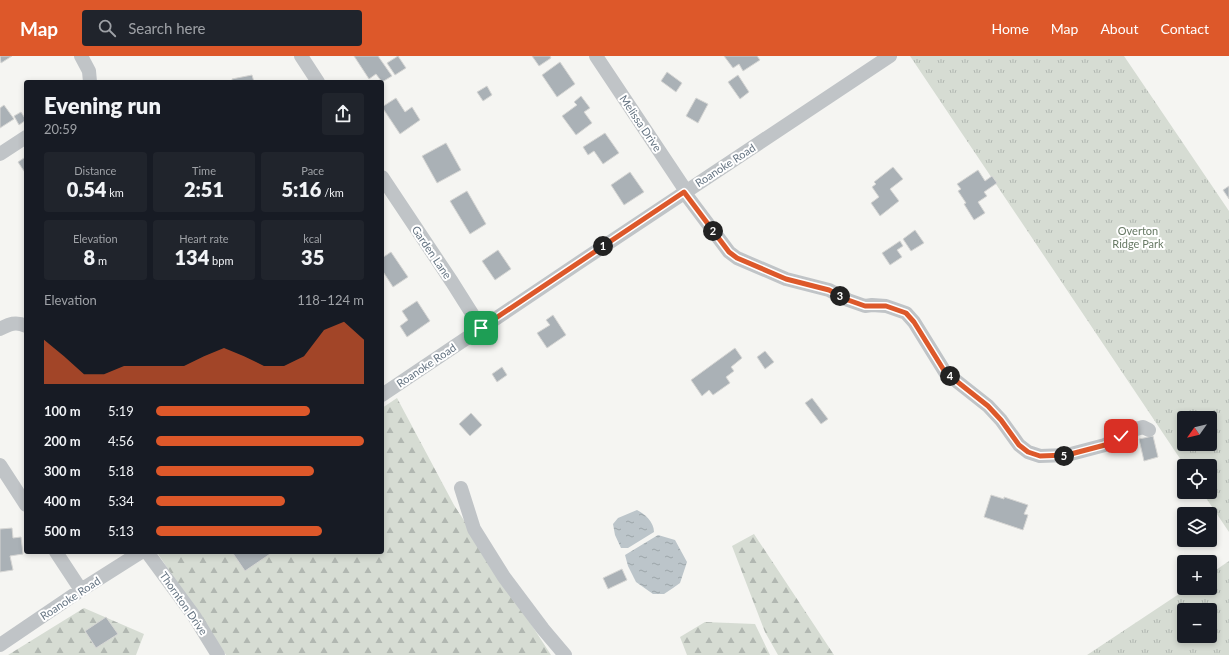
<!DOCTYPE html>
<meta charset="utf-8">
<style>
body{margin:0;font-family:Lato,sans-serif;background:#20242c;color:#f1f3f6;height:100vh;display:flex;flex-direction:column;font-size:15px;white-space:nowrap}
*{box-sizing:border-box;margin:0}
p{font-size:13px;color:#9ea1a6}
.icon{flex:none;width:22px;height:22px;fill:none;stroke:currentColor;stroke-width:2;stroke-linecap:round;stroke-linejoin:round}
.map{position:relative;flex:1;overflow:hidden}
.panel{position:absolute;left:24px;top:24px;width:360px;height:474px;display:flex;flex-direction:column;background:#171b24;border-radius:4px;box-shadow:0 2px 6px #0003}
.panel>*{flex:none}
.needle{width:26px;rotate:236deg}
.fabs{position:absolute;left:1177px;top:355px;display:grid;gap:8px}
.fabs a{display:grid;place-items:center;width:40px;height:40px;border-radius:4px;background:#171b24;box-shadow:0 2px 6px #0003;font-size:20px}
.pin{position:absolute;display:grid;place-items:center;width:34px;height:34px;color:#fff;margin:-17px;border-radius:8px;box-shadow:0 2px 6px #0006}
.km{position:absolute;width:20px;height:20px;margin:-10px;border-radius:50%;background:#222;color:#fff;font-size:11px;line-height:20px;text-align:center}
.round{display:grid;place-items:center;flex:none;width:42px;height:42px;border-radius:4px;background:#20242c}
.overview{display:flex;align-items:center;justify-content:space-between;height:68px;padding:0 20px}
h1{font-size:22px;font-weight:800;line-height:30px}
.metrics{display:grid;grid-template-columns:repeat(3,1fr);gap:6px;height:68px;padding:4px 20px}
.metrics div{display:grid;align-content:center;border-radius:4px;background:#20242c;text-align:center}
.metrics b{font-size:20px;font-weight:800}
.metrics small{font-size:11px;font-weight:400}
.metrics p{font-size:11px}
.chart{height:112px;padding:8px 20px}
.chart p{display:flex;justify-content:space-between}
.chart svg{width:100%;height:72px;margin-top:4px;fill:#dd582a;opacity:.7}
ul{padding:0 20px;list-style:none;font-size:13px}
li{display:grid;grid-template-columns:64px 48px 1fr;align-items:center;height:30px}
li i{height:10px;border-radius:5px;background:#dd582a}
header{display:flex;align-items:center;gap:24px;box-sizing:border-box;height:56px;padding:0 20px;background:#dd582a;color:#fff}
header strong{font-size:19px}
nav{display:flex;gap:22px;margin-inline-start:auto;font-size:14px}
.search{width:280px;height:36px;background:#20242c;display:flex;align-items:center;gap:10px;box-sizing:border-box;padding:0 14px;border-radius:4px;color:#9ea1a6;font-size:15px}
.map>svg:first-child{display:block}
</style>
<header>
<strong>Map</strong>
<div class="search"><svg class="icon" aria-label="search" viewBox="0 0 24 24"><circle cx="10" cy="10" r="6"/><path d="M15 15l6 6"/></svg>Search here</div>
<nav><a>Home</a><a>Map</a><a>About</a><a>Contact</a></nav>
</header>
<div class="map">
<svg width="1229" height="599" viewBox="0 0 1229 599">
<defs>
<pattern id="forest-firs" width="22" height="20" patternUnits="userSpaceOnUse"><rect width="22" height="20" fill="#d6dcd3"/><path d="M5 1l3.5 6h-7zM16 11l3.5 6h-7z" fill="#b1b7b1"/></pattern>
<pattern id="park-tufts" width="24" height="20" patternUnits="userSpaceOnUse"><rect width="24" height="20" fill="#d6dcd3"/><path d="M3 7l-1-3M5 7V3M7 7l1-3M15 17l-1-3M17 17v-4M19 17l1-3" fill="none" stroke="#b1b7b1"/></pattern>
<pattern id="water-ripples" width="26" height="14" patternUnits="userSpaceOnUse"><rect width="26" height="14" fill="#bcc5ca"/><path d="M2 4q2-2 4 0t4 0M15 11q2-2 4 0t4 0" fill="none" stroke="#9ca5a9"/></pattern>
</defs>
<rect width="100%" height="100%" fill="#f5f5f2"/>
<path fill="url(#forest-firs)" d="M397,342L454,449L551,599H226L158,498L160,496H382V352Z
M754,478L834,599H778L765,576L732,490Z
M84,552L144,578L136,599H8Z
M705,566L755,568L770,599H687L680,581Z"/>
<path fill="url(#park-tufts)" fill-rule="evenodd" d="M910,0H1124L1229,155V476L1202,436H1210V410H1185ZM1184,362H1210V388H1184Z
M1229,505V599H1087L1188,532H1210V518ZM1184,554H1210V580H1184Z"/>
<path fill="url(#water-ripples)" d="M637,454C645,458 654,466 654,476L628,492H621L615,479L613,468L618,462Z
M658,479L675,484L687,506L680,527L673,532L664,538H653L636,526L628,510L625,499Z"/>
<path fill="#aab1b6" stroke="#d6d6d4" d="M0,0H12L1,7Z
M354,0H378L392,20L382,26L376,18L369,23Z
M398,0L406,12L395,19L387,7Z
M532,0H550L551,2L539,10Z
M724,0H757L760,4L743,15L739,8L733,12Z
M560,6L575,28L557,41L542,19Z
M667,16L682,27L676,36L661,25Z
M252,19L254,26H232V23Z
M738,19L749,36L740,43L728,26Z
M487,30L492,39L483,45L477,36Z
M581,40L590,52L584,56L592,67L576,79L562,60L577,49L574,46Z
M396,42L405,56L412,51L420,64L400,78L382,51Z
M696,42L708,48L698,67L686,60Z
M4,49L14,63L0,72V52Z
M21,56L26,64L19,69L14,60Z
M605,77L619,97L603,108L594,95L588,99L583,91Z
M446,87L461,114L437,127L422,100Z
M24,102L26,104V118L18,106Z
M893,111L903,123L890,133L899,145L880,160L871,147L879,141L872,131L876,128L874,126Z
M978,114L985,125L992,120L997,127L984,136L987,140L978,146L985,157L974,164L964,148L966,147L958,135L961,133L957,128Z
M630,116L644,136L624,149L611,129Z
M1229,130V143L1223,134Z
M467,135L486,168L470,178L450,145Z
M915,174L924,187L911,195L903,183Z
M900,185L903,190L897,194L902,201L890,209L882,197Z
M498,194L511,213L495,224L482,205Z
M391,196L408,221L393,231L382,214V202Z
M417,245L430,265L407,281L400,270L408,264L402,255Z
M553,259L566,279L547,292L537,277L550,269L546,264Z
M735,292L742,302L731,311L734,315L726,321L730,327L713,339L709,334L702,340L691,324Z
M765,295L774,306L765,313L757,301Z
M502,311L507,319L497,326L492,318Z
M812,342L828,363L821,368L805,347Z
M471,357L482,369L470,380L459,368Z
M1153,380L1158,401L1144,405L1139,383Z
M991,439L1004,443V441L1028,449L1024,458L1028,459L1023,474L984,461Z
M12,472L13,482L21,481L23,498L10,500L13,514L0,516V473Z
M232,496H273L245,515Z
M622,513L627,524L608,533L603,522Z
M106,561L118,578L96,592L85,575Z"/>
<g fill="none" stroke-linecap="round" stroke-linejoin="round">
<path stroke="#c0c4c7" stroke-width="14" d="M81,0L89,15L90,26
M301,0L318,26
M596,0L686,135
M0,98L26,81
M382,121L452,226L481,272
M684,136L729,196L737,202L786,223L829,234L848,244L865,250L872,249L886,250L906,257L914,266L945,316L988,350L1001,364L1019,389L1028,396L1040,400L1067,399L1105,389L1133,374L1143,371L1149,374
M0,273C9,268 16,265 26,270
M382,339L583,204L890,0
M0,409L26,449
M461,432L474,473L504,521L543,573L565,599
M56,496L81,534
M147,496L194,560L218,599
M0,589L81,534L141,496"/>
</g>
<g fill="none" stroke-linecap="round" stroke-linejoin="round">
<defs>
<path id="route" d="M481,272L684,136L729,196L737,202L786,223L829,234L848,244L865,250H886L906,257L914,266L945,316L988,350L1001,364L1019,389L1028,396L1040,400L1067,399L1105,389L1121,380"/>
</defs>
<use href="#route" stroke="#fff" stroke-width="8"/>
<use href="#route" stroke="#dd582a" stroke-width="5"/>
</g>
<g text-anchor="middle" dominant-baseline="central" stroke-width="4" stroke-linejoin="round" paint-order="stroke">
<g font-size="11" fill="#657482" stroke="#fff">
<text transform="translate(641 67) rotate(56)">Melissa Drive</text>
<text transform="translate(725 109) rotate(-33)">Roanoke Road</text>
<text transform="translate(432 196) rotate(56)">Garden Lane</text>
<text transform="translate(426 309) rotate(-34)">Roanoke Road</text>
<text transform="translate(70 542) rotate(-33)">Roanoke Road</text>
<text transform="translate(184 547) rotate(55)">Thornton Drive</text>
</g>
<g font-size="11" fill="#677964" stroke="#fff">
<text x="1138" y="174">Overton<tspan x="1138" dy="13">Ridge Park</tspan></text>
</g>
</g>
</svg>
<div class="fabs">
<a><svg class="needle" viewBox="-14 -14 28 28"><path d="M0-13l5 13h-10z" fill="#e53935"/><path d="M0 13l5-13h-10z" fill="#9ea1a6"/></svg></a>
<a><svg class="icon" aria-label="locate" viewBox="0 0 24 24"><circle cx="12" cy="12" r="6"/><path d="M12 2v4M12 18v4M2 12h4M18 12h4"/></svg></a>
<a><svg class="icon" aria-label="layers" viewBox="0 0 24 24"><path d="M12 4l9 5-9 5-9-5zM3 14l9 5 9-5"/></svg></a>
<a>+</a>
<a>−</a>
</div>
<div class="pin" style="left:481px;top:272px;background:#1e9e55"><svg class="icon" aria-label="arrive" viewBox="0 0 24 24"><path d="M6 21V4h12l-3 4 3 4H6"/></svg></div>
<div class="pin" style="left:1121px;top:380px;background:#d93025"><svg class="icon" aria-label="check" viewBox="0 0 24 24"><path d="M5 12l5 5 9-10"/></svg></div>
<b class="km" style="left:603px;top:190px">1</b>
<b class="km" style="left:713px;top:175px">2</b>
<b class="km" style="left:840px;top:240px">3</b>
<b class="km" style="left:950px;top:320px">4</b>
<b class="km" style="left:1064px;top:400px">5</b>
<section class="panel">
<div class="overview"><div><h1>Evening run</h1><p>20:59</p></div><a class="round"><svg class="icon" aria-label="share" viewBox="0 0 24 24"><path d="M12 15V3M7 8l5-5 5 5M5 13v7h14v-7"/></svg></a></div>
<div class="metrics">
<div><p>Distance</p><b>0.54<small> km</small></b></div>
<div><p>Time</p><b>2:51</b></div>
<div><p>Pace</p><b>5:16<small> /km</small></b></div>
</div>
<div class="metrics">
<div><p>Elevation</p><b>8<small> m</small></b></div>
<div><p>Heart rate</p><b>134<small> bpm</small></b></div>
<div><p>kcal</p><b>35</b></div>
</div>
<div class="chart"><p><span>Elevation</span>118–124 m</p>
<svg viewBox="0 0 160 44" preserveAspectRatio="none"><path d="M0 44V17L10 27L20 38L30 38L40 33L50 33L60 33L70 33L80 27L90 22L100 27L110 33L120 33L130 27L140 11L150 6L160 17V44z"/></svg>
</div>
<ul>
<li><b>100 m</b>5:19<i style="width:74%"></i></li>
<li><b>200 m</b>4:56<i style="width:100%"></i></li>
<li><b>300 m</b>5:18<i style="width:76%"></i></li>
<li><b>400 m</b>5:34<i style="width:62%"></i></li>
<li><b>500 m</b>5:13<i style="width:80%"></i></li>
</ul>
</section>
</div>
